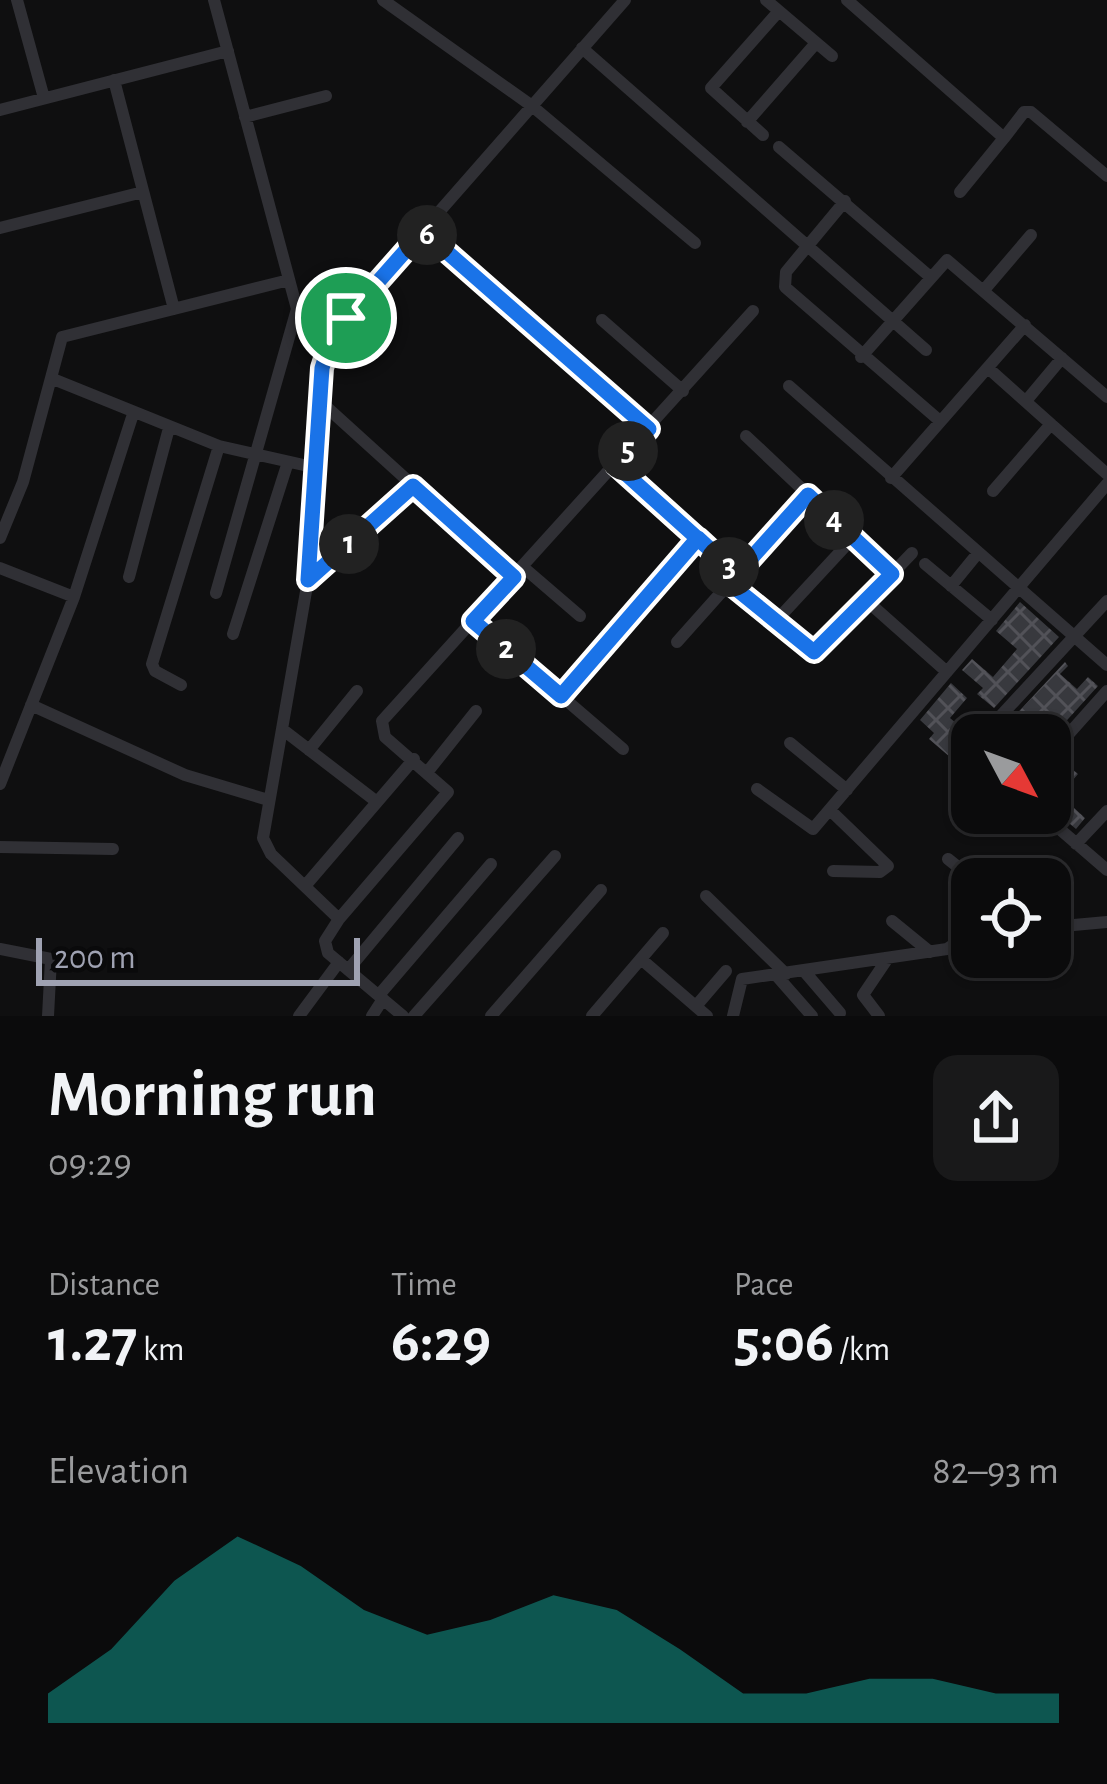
<!DOCTYPE html>
<meta charset="utf-8">
<style>
body{margin:0;font-family:"Alegreya Sans",sans-serif;background:#19191a;color:#f1f3f6;height:100vh;display:flex;flex-direction:column;font-size:45px;white-space:nowrap}
*{box-sizing:border-box;margin:0}
p{font-size:39px;color:#9a9b9d}
.icon{flex:none;width:66px;height:66px;fill:none;stroke:currentColor;stroke-width:2;stroke-linecap:round;stroke-linejoin:round}
.map{position:relative;height:1016px;overflow:hidden}
.side{display:flex;flex-direction:column;background:#0b0b0c;flex:1}
.side>*{flex:none}
.needle{width:78px;rotate:131deg}
.tools{position:absolute;left:951px;top:714px;display:grid;gap:24px}
.tools a{display:grid;place-items:center;width:120px;height:120px;border-radius:24px;background:#0b0b0c;box-shadow:0 3px 9px #0004,0 0 0 3px #2b2b2d;font-size:60px}
.scale{position:absolute;left:36px;bottom:30px;width:324px;box-sizing:border-box;padding-left:12px;border:6px solid #9fa2b2;border-top:0;font-size:33px;line-height:42px;white-space:nowrap;color:#9fa2b2;-webkit-text-stroke:9px #0a0a0b;paint-order:stroke}
.pin{position:absolute;display:grid;place-items:center;width:102px;height:102px;color:#fff;margin:-51px;border:6px solid #fff;border-radius:50%;box-shadow:0 3px 12px #0007}
.km{position:absolute;width:60px;height:60px;margin:-30px;border-radius:50%;background:#222;color:#fff;font-size:33px;line-height:60px;text-align:center}
.round{display:grid;place-items:center;flex:none;width:126px;height:126px;border-radius:24px;background:#19191a}
.head{display:flex;align-items:center;justify-content:space-between;height:204px;padding:0 48px}
h1{font-size:66px;font-weight:700;line-height:90px}
.stats{display:grid;grid-template-columns:repeat(3,1fr);gap:18px;height:204px;padding:12px 48px}
.stats div{display:grid;align-content:center}
.stats b{font-size:60px;font-weight:700}
.stats small{font-size:33px;font-weight:400}
.stats p{font-size:33px}
.chart{height:336px;padding:24px 48px}
.chart p{display:flex;justify-content:space-between}
.chart svg{width:100%;height:216px;margin-top:12px;fill:#0f766e;opacity:.7}
.map>svg:first-child{display:block}
</style>
<div class="map">
<svg width="1107" height="1016" viewBox="0 0 1107 1016">
<defs>
<pattern id="building-cross-hatch" width="8" height="8" patternUnits="userSpaceOnUse" patternTransform="scale(3)"><rect width="8" height="8" fill="#38393e"/><path d="M0 0l8 8M0 8l8-8" fill="none" stroke="#525258"/></pattern>
</defs>
<rect width="100%" height="100%" fill="#0f0f10"/>
<path fill="url(#building-cross-hatch)" d="M1020,602L1059,637L994,708L977,694L983,688L962,670L972,659L993,677L1017,649L996,631Z
M1065,662L1068,666L1060,674L1077,689L1088,677L1098,686L1059,729L1041,713L1021,735H997Z
M951,683L967,698L950,718L970,735L950,757L929,739L934,733L920,720Z
M1060,759L1078,774L1060,795L1085,818L1076,829L1050,807V765Z"/>
<g fill="none" stroke-linecap="round" stroke-linejoin="round">
<path stroke="#303035" stroke-width="12" d="M17,0L44,98
M214,0L297,309L216,593
M383,0L532,106L695,243
M766,0L832,56
M847,0L1004,138L1024,112H1031L1107,176
M582,48L926,350
M114,80L174,309
M0,110L228,51
M245,117L326,96
M747,122L816,43
M763,135L711,88L779,11
M779,147L928,275
M960,192L1004,138
M845,201L786,272L785,287L940,421
M0,228L143,192
M423,231L648,429
M984,290L1031,235
M297,309L346,318
M602,320L683,391
M861,357L947,260L1107,397
M988,368L1107,474
M53,379L219,446L317,468
M789,386L1107,665
M1026,401L1062,358
M321,402L514,577
M746,436L892,574
M615,465L737,574
M891,478L1025,325
M993,491L1051,424
M0,538L23,482L62,337L289,280
M925,564L992,620
M523,567L580,616
M0,568L74,597
M129,577L169,428
M308,579L413,486
M729,583L805,649L817,652L912,553
M951,586L978,553
M867,601L947,672
M474,621L623,749
M775,622L852,539
M233,634L288,462
M677,642L808,495
M181,685L155,671L152,664L219,446
M561,696L698,538
M31,705L185,775L265,799
M282,729L377,802
M983,735L1107,601
M790,743L847,790
M309,750L357,691
M1050,755L1107,691
M429,770L476,711
M0,784L74,597L133,414
M757,789L813,829L1107,484
M830,810L888,866L880,872L833,871
M1041,813L1107,870
M1076,844L1107,811
M0,847L113,849
M948,859L973,879
M305,886L414,759
M706,896L786,974
M1050,918L1063,926L1107,922
M339,919L448,792L385,737L382,721L753,311
M892,921L930,952
M0,949L51,959L48,1016
M641,959L707,1016
M348,970L458,838
M804,971L840,1013
M776,975L812,1016
M379,995L491,864
M696,1006L726,971
M299,1016L339,962
M372,1016L383,999
M403,1016L328,953L325,941L339,919L271,854L263,838L308,580L322,368L333,335L346,318L625,0
M414,1016L555,856
M491,1016L601,890
M592,1016L663,933
M733,1016L742,979L947,949L972,932
M879,1016L863,995L888,958"/>
</g>
<g fill="none" stroke-linecap="round" stroke-linejoin="round">
<defs>
<path id="route" d="M346,318L333,334L322,368L308,580L413,486L514,577L473,621L561,696L698,538L737,574L729,583L814,652L892,574L808,495L737,574L616,465L649,429L423,231L346,318"/>
</defs>
<use href="#route" stroke="#fff" stroke-width="24"/>
<use href="#route" stroke="#1a73e8" stroke-width="15"/>
</g>
</svg>
<div class="tools">
<a><svg class="needle" viewBox="-14 -14 28 28"><path d="M0-13l5 13h-10z" fill="#e53935"/><path d="M0 13l5-13h-10z" fill="#9a9b9d"/></svg></a>
<a><svg class="icon" aria-label="locate" viewBox="0 0 24 24"><circle cx="12" cy="12" r="6"/><path d="M12 2v4M12 18v4M2 12h4M18 12h4"/></svg></a>
</div>
<div class="scale">200 m</div>
<div class="pin" style="left:346px;top:318px;background:#1e9e55"><svg class="icon" aria-label="arrive" viewBox="0 0 24 24"><path d="M6 21V4h12l-3 4 3 4H6"/></svg></div>
<b class="km" style="left:349px;top:544px">1</b>
<b class="km" style="left:506px;top:649px">2</b>
<b class="km" style="left:729px;top:567px">3</b>
<b class="km" style="left:834px;top:520px">4</b>
<b class="km" style="left:628px;top:451px">5</b>
<b class="km" style="left:427px;top:235px">6</b>
</div>
<section class="side">
<div class="head"><div><h1>Morning run</h1><p>09:29</p></div><a class="round"><svg class="icon" aria-label="share" viewBox="0 0 24 24"><path d="M12 15V3M7 8l5-5 5 5M5 13v7h14v-7"/></svg></a></div>
<div class="stats">
<div><p>Distance</p><b>1.27<small> km</small></b></div>
<div><p>Time</p><b>6:29</b></div>
<div><p>Pace</p><b>5:06<small> /km</small></b></div>
</div>
<div class="chart"><p><span>Elevation</span>82–93 m</p>
<svg viewBox="0 0 160 44" preserveAspectRatio="none"><path d="M0 44V38L10 29L20 15L30 6L40 12L50 21L60 26L70 23L80 18L90 21L100 29L110 38L120 38L130 35L140 35L150 38L160 38V44z"/></svg>
</div>
</section>
